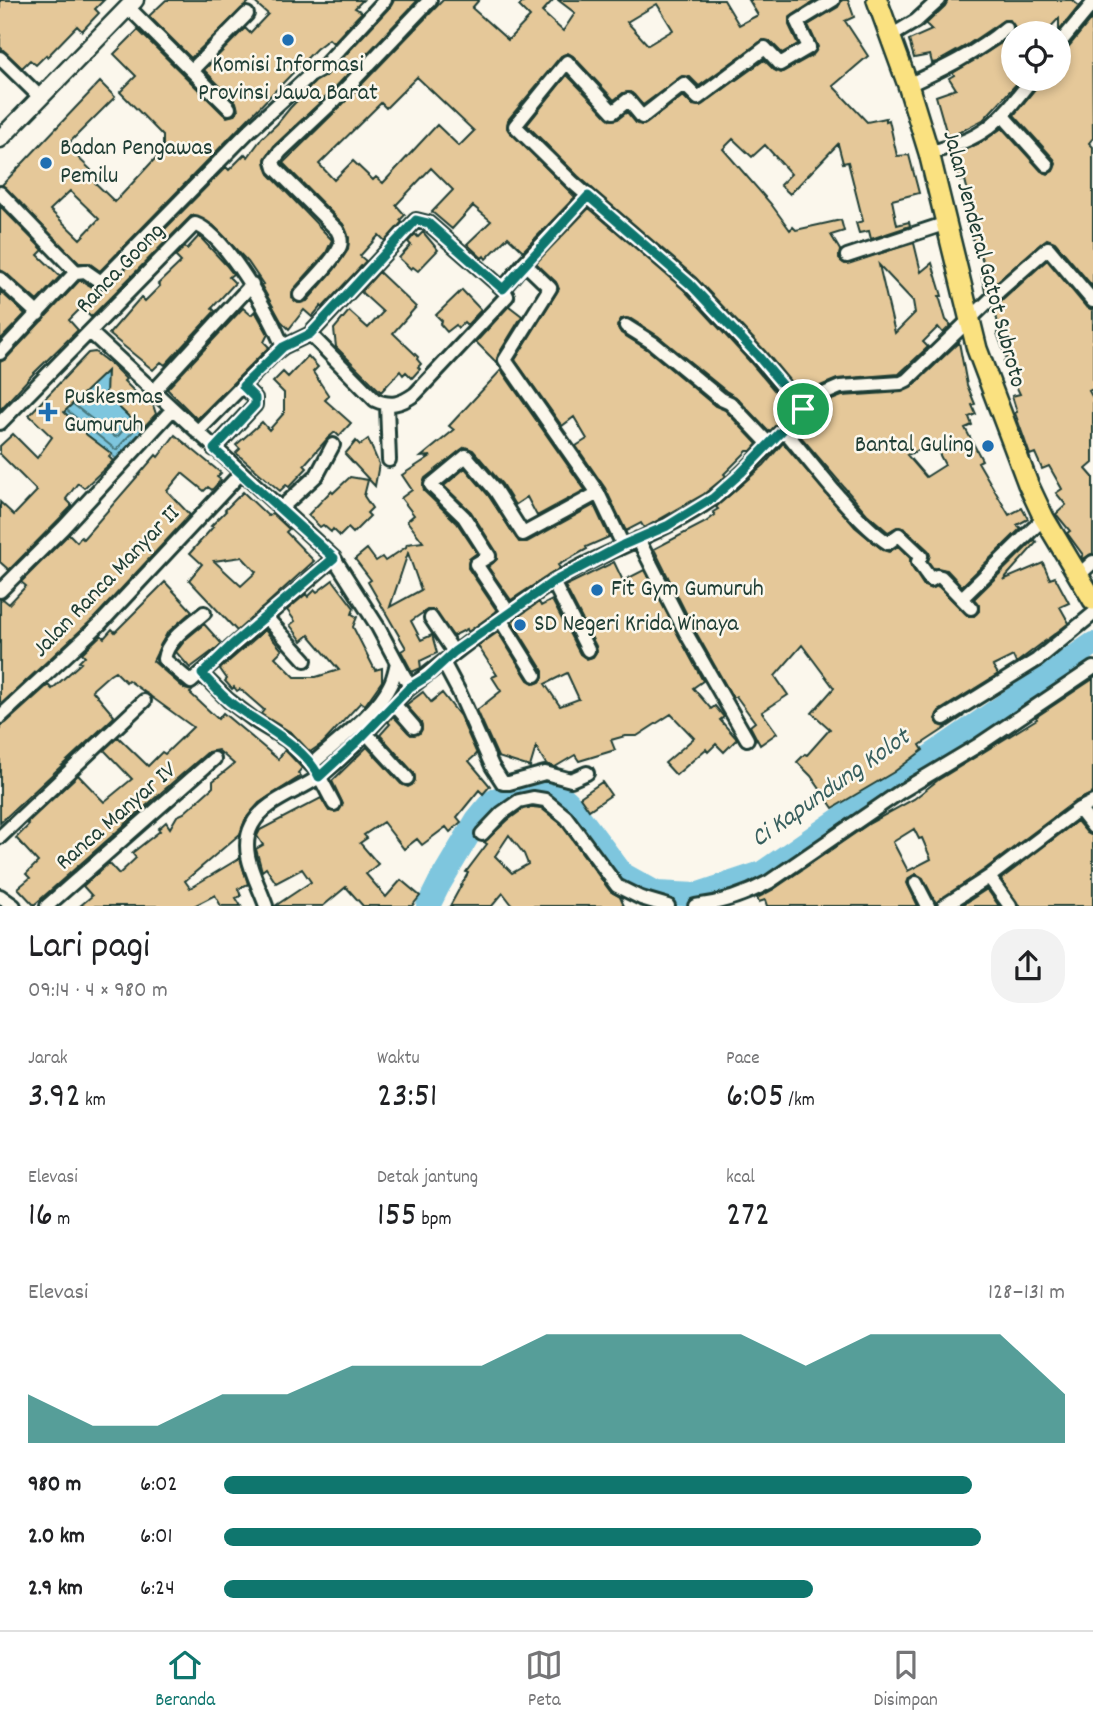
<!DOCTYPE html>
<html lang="id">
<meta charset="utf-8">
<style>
body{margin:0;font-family:Dekko,sans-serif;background:#f2f2f2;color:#202124;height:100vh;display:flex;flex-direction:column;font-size:26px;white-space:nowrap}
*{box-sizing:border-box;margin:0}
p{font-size:23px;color:#757577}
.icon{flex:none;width:38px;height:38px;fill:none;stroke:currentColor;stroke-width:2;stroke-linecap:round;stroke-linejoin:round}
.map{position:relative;height:906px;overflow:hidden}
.details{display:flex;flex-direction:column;background:#fff;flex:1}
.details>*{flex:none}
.buttons{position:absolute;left:1001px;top:21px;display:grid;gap:14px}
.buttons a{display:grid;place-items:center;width:70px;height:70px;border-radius:50%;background:#fff;box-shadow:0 4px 10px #0003;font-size:35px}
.pin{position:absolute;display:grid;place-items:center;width:60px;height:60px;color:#fff;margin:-30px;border:4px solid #fff;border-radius:50%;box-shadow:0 2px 7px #0007}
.round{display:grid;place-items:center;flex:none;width:74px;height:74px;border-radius:28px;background:#f2f2f2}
.headline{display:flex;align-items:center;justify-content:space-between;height:119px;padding:0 28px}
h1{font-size:38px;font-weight:600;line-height:52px}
.stats{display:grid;grid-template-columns:repeat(3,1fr);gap:10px;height:119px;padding:7px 28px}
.stats div{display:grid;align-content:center}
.stats b{font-size:35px;font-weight:600}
.stats small{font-size:19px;font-weight:400}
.stats p{font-size:19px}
.chart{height:196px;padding:14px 28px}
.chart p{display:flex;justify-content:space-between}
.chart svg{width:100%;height:126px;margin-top:7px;fill:#0f766e;opacity:.7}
ul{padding:0 28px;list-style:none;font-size:23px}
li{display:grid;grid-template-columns:112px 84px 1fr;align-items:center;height:52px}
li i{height:18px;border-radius:9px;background:#0f766e}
.tab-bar{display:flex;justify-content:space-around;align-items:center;height:98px;border-top:2px solid #e0e0e0;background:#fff;font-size:19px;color:#757577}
.tab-bar a{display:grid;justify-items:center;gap:4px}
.tab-bar .current{color:#0f766e}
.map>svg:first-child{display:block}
</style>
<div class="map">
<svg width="1093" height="906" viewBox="0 0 1093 906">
<rect width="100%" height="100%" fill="#fbf7ec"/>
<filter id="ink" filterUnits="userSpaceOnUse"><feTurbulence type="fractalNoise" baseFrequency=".0143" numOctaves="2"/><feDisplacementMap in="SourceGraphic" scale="14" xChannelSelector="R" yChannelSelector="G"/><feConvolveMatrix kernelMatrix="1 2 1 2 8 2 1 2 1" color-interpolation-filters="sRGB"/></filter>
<g filter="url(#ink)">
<path fill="#7ec6de" stroke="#588f9a" stroke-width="2" d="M86,358L156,415L119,461L49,404Z"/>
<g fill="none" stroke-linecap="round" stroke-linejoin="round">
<path stroke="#457478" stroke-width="2" d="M74,405L115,437L118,436L131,421
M68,411L116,450L137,427"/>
<path stroke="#7ec6de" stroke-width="24" d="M428,906L439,884L477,820L491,803L512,791L538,786L554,789L568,802L622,874L656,893L696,895L762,873L1093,644"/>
</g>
<path fill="#e5c899" stroke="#1f3d34" stroke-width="2" fill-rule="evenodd" d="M0,0H104L95,9L99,13L82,31L77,26L47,57L46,55L36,65L30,60L22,68L0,47Z
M166,0H251L191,58L149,16Z
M252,0H363L355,8L362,12L333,43L329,39L316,49L100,271L89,263H79L2,185L100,82L115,97L66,146L91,170L87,175L115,202L163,150V136L120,92L136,76L114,54L138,30L223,114L227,117L235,115L238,110L236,102L204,70L245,28L250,33L268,14ZM70,191L99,219L80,239L50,210Z
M394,0H418L328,95L274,146L265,159L269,174L332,240L326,253L293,290L292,297L298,303L307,301L334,270L348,250L349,238L343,224L283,163L340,107L443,0H479L472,8L508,40L530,17L519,6L525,0H553L542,12L563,31L575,13L558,0H724L739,25L758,15L749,0H816L789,18V25L798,44L782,53L771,42L763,40L699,86L690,77L682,76L643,105L630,92L623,93L614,100L573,56L568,53L561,56L508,120L507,128L575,197L523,251L508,237L486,259L484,256L482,258L467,244L491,221L473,206L452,229L432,212L453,190L431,168L396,205L405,215L400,220L402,222L385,241L379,235L360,256L366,261L322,308L321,306L312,317L304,310L289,329L281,321L261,285L263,284L248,262L213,225L192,215L91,317L81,308L69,320L78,330L33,374L0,410V362L6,359L80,280L99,291L107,288L226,167L229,170L245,154L248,157L262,138L277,124L290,108L315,82L327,75L391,6ZM657,4L673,30L648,45L627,22ZM417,77L474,131L459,146L437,125L383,183L376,177L373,180L353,161L334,180L319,164L381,103L386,108Z
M842,0H848L854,17L845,21L868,56L833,86L867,122L886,118V121L889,120L897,156L909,155L919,193L892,200L897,225L909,222L910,226L871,239L869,231L859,233L856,223L863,221L848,162L843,163L838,144L790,194L780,185L791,174L765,145L752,157L733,139L723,149L771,204L790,230L793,227L796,230L841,220L844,231L831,235L840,250L839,259L845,264L914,243L921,272L932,263L942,296H939L946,320L951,325L943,333L938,327L923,342L928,347L899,374L837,379L815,388L804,398L765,351L696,278L578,176L527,125L567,75L611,120L618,119L627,112L636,123L644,125L683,96L692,105L700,106L764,60L774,70L781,73L813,55L818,47L808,25L838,7ZM879,265L913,301L915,313L895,333Z
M948,0H1075L1073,1L1079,6L1059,31V18L1045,33H1013V79H1021L983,120L948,138L936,96L956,89L949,78L954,75L953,73L1000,44L1012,34L1015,27L1010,20H1004L967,45L937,62L932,63L930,55L914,58L909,40L932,30L926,24L945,6Z
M1092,18L1093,138L1089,143L1093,147V287L1055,242L1047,239L985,292L980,267L985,266L967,226L974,224L970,213L973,212L965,180L960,181L952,155L982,142L1002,128L1041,171L1048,174L1053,171L1056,164L1054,159L1014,115L1039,84L1041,79H1059V53L1066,50Z
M0,206L43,250L38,255L60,276L64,272L37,301L6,273L0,270Z
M589,208L684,290L751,363L791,410L769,432L736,397L726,391L658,336L631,319H621L617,326L621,333L648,350L715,406L725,410L757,444L751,451H747L724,474L726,476L704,494L646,527L644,528L641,523L626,531L605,488L576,446L587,439L574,417L562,426L515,360L559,289L556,282L536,263Z
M423,232L438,250L418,271L413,267L411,269L399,258L411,245L408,242L415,234L418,237Z
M199,236L226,265L233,274L229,277L235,283L212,308L215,311L165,365L161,362L153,370L109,334L141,297L145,301L160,286L158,284L181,262L175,256L185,247L187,249Z
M1047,260L1086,307L1093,310V389L1089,391L1093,398V463L1086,469L1093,477V553L1083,559L1081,557L1083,555L1067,533L1070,531L1056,514L1066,505L1056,493L1062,489L1049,466L1042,469L1035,453L1030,455L1024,438L1015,413L1017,412L1012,396L1020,394L1004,361L1007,360L997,333L1000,331L994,308Z
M379,272L416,307L393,333L418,357L417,359L421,364L418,367L420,369L412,378L406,372L403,375L400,371L381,392L336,347L334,329L349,311L368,328L383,312L361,292Z
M462,290L481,310L467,325L464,322L458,328L456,325L447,332L440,324L442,321L436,315Z
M0,291L25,314L0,340Z
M509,306L522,316L498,355L497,363L476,342Z
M243,308L251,315L255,311L268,334L264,342L269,347L197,419L167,389Z
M959,342L967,385L975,404L972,405L976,414L969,417L972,425L965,428L982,460L978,462L1009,515L1022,508L1028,519L1017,525L1021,528L962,586L947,570L933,568L928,561L930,555L928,550L905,529L897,527L888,532L867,514L795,430L824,403L842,396L902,392L911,388ZM934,444L945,465L926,477L907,455Z
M95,352L113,366L126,379L124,381L146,403L153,405L156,414L142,429L106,395L107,371L64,412L87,435L112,454L109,457L113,461L84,488L78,483L66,499L71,504V507L9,570L0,562V502L14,515L37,491L0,454V446L13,434L37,458L52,437L29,415L88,353Z
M308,356L318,367L313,372L329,396L325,400L351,423L339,436L335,432L328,438L304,465L307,468L289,487L286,485L280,491L236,453L240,449L236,445L262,422L269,430L284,413V393L273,382L283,372L288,377Z
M501,370L585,490L537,516L527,497L515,505L502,484L473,450L465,447L425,478L423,483L424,491L457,523L477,553L469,559L468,568L497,611L468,632L467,629L453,636L434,610H427L411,621L421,640L432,635L437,653L420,661L421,668L412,672L401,651L406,648L368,582L371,580L355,559L367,549L376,561L382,557L385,561L406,547L407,544L423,542L407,521L414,515L401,498L412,490L402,475L431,456L421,457L454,430L449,426ZM408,553L421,590L390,607Z
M175,435L221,473L217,477L221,480L212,490L208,487L204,491L182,473L167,491L190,515L95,617L0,705V600L3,599L9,604L26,586L21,582L69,534L77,542L81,537L83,539L156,455L158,457Z
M368,439L379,464L375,486L345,454L356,441L360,445Z
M783,443L855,527L883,550L889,552L898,546L910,558L911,566L924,586L931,589L938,586L968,616H974L979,611V605L974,599L1034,540L1037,542L1003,580L1043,563L1050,579L1055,577L1069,603L1060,607L1069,623L1016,663L1013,656L993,666L998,674L939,711L935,719L939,725L945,727L964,716L920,745L923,750L894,772L833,808L811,776L797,762L805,754L807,755L830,729L812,713L834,688L802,645L775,676L788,695L762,712L777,733L760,745L750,726L755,722L736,696L733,698L694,629L654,549L706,522L715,515L713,512L718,509L716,507L764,465Z
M465,468L488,495L519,542H527L594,505L609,537L586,547L587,549L558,565L560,568L511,600L488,567L497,559L496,551L471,512L444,486Z
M350,477L368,480L364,496L372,508L367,513L370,516L353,533L348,528L340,536L333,529L331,532L323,525L320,527L308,515L331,491L333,493Z
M243,492L268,516L272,513L289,529L286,532L314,561L237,631L189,580L202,564L190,553L213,527L211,526L226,511L225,510ZM242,557L256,572L241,586L214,561Z
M614,562L623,581L644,570L703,681L693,688L711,709L715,706L724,717L720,720L737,739L724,752L716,744L708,752L706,749L676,775L665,763L694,738L671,714L637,736H625L611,740L615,750L579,761L575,755L555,767L546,764L536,747L530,767L498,757L477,710L501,691L492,677L497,675L478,646L498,632L528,680L535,684L540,682L543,678V671L512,621L539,602L541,606L552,600L580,654L587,659L593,657L597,651L596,646L565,586ZM567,673L579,699L560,706L545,684Z
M333,580L354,608L352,614L357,617L353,627L375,670L382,668V681L365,705L361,702L323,743L310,752L292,733L261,714L264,710L240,689L237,691L234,687L232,689L225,681L227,679L220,669L265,630L282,650L275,657L295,677H316L339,670L309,635L302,641L290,625L295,621L287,610L306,594L308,597L315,590L317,592Z
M165,582L192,611L167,633L153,661L185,689L192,691L190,693L218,719L223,713L278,759L285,750L302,768L298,773L301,776L259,803L245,820L240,834L185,881L190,888L240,858L248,884L238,889L241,896L236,898L241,906H221L215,895L194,906H80L92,896L83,886L109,863L119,874L136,858L132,853L160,831L158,829L166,822L170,828L177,816L184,813L213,787V781L234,764L218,750L208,752L172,783L34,905L18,888L30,878L26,874L38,862L16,838L29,825L27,823L78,775L104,802L132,779L104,750L118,737L148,766L162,752L165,754L193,727L128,680L126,682L115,671L110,674L92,690L114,716L113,718L0,823V726L6,723L48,685L52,689L81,663L79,662L85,656L82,653L101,635L104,638L112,629L115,632Z
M204,624L222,644L190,668L176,652L186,639Z
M1093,679V793L1074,802L984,870L936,903L923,878L916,874L909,878L907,883L918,906H767L765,900L759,902L757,898L774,889L870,823L914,799L938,780L1037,719L1036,717ZM914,829L919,839L922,838L931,859L908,871L893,842Z
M423,692L431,702L442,693L460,716L477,754L469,761L490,786L483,794L479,790L457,817L461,822L450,832L446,827L422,845L417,839L404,849L383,822L364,835L367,838L360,843L378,864L366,874L386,897L401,880L420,896L412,906H363L346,887L323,906H275L311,882L302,869L276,883L266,868L262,871L256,849L263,845L257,836L260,830L321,798L329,811H339L343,804L332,781L367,747L401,784L408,787L412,785L415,780L414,773L380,735L390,724L388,722L393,716L411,735L420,733L422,729L421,722L406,705Z
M602,782L611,795L589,810L580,797Z
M533,807L541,808L560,823L610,891L620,897L624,906H513L503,893L492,906H450L468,873L466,872L487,844L484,842L508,820L523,809ZM509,835L524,854L528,864L512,873L495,856Z
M1077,821L1087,833L1093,836V906H1019L1001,879Z
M987,889L999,906H961Z"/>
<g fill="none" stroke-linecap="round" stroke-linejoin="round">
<defs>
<path id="street" d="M128,7L229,108
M891,36L916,21L939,0
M1059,44L1093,3
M0,58L40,97
M192,70L247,14
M908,85C943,69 977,53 1006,28
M1003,116L1047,165
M929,153C988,136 995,126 1032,79
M0,193L76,272L0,353
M588,196L524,263L550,288L505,360L598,493L623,545
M416,220L428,223L503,289L507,296L415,394C401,404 391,407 375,400L310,334Z
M847,256L947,223
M76,272L85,271L101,282L250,130L310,75L321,69L385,0
M0,279L38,314
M503,289L524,263
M300,295C311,282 334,261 340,246C342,240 340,235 337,230L275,168L273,161L280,152L334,101L430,0
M626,326L653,343L721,399L730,403L769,444
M90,332L334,558L378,627L410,687
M153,392L252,284
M387,405L389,460
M802,409L758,357L690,284L572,182L515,126L567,62L613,112L628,100L642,117L684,84L698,98L765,48L780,64L809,47L797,22L833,0
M0,423L195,224C226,235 271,316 283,347
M784,430C811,462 854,521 888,543L899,535L921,556L918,562L931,580L937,576L941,577L971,608
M197,432L273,355L283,347L310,334
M214,449L255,405V398L243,386
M280,509L317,475L333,445
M638,539L686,633L747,739
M1079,575L1093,562
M553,582L588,650
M0,591L63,528L172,410
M962,598L1044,518
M204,613C190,625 167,639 164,659L191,682L334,558
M509,613L476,564L489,556L464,517L431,485L466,456L495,490L523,534L598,493
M265,616L305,660
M431,618L454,652
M500,619L535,675
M443,662L459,692L492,766L503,783H509L545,773L571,780L587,773
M202,674L228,700L257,722L287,740L316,770L334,804
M394,704L414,727
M0,717L100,624L241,473
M944,718L1037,660L1093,614
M366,733L407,778
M311,765C334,744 378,712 390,685C394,678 395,670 397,663
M1079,809L1093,827
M482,834L502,813L519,801L533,798L545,800L566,817L617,886L641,898L668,906
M0,837L144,701
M989,877L1010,906
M916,883L928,906
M0,896L14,906
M47,906L214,759
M266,906C257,880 238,851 252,825C265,800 299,792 320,776C345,757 367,732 388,709C396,702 403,693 411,687C457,651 503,615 552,583C603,550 663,535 712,499C752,469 781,427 819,396L840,387L901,383L907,380L1000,290L1048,248L1093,301
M695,906C722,903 745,895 769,882L900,792L977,746L1093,668
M944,906L989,877L1079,809L1093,802"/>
<path id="secondary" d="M0,139L135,0"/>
<path id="primary" d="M877,0L908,85L929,153L977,349L1028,484L1044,518L1093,600"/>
</defs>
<use href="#street" stroke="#1f3d34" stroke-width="18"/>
<use href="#secondary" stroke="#1f3d34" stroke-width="21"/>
<use href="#primary" stroke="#1f3d34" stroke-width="24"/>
<use href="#street" stroke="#fbf7ec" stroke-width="12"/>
<use href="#secondary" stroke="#fbf7ec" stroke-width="16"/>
<use href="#primary" stroke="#fae180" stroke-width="19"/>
</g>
</g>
<g fill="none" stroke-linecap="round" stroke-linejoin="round" filter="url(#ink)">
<defs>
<path id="route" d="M588,196L690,284L758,356L803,409L741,473L713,498L667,526L623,545L553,582L454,652L428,676L410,687L358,741L319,777C304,744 257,724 230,702C220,694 211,683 202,674L233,644L334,558L214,449L255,405V398L243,386L283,347L310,334L416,220L428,223L503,289Z"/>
</defs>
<use href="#route" stroke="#fff" stroke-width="14"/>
<use href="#route" stroke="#0f766e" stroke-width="9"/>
</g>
<g fill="#1f6fb2" stroke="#fbf7ec" stroke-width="2.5">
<circle cx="288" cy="40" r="7"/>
<circle cx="46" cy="163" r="7"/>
<path d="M44.5 401.5h7v7h7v7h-7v7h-7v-7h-7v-7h7z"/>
<circle cx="988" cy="446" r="7"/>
<circle cx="597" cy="590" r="7"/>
<circle cx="520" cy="625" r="7"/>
</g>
<g text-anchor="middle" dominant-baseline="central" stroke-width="5" stroke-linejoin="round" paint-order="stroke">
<g font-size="24" fill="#1f3d34" stroke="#fbf7ec" text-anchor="start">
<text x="288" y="66" text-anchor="middle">Komisi Informasi<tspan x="288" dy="28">Provinsi Jawa Barat</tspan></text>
<text x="60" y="149">Badan Pengawas<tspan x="60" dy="28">Pemilu</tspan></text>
<text x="64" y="398">Puskesmas<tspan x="64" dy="28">Gumuruh</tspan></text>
<text x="974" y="446" text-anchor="end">Bantal Guling</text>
<text x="611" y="590">Fit Gym Gumuruh</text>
<text x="534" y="625">SD Negeri Krida Winaya</text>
</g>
<g font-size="24" fill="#1f3d34" stroke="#fbf7ec">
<text transform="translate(983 259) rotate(75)">Jalan Jenderal Gatot Subroto</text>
<text transform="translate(121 269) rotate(-46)">Ranca Goong</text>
<text transform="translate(107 582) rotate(-46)">Jalan Ranca Manyar II</text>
<text transform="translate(117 817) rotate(-41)">Ranca Manyar IV</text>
</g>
<g font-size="26" font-style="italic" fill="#375f5e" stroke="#fbf7ec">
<text transform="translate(831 789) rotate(-35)">Ci Kapundung Kolot</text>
</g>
</g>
</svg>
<div class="buttons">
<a><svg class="icon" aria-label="locate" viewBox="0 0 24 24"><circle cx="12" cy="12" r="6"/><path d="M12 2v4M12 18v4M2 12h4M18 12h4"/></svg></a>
</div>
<div class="pin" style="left:803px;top:409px;background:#1e9e55"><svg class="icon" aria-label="arrive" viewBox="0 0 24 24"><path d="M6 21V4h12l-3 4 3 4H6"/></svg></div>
</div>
<section class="details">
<div class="headline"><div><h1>Lari pagi</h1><p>09:14 · 4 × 980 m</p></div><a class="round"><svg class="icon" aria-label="share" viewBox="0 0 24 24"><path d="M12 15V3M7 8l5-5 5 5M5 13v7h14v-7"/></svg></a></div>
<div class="stats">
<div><p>Jarak</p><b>3.92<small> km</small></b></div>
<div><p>Waktu</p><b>23:51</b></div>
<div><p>Pace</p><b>6:05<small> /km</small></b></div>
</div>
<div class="stats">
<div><p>Elevasi</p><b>16<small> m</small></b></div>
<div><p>Detak jantung</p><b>155<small> bpm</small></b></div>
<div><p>kcal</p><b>272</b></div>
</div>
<div class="chart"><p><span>Elevasi</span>128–131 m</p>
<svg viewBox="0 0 160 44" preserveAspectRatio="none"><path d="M0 44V27L10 38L20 38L30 27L40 27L50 17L60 17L70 17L80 6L90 6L100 6L110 6L120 17L130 6L140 6L150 6L160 27V44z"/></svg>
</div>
<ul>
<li><b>980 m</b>6:02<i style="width:89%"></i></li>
<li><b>2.0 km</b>6:01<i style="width:90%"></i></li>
<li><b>2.9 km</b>6:24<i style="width:70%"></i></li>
</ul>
</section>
<nav class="tab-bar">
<a class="current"><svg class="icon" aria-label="home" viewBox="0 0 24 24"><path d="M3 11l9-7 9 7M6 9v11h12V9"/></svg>Beranda</a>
<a><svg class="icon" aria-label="map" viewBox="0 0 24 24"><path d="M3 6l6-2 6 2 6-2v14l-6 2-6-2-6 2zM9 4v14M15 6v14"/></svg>Peta</a>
<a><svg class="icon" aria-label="saved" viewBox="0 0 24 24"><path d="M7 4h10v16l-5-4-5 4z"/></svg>Disimpan</a>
</nav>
